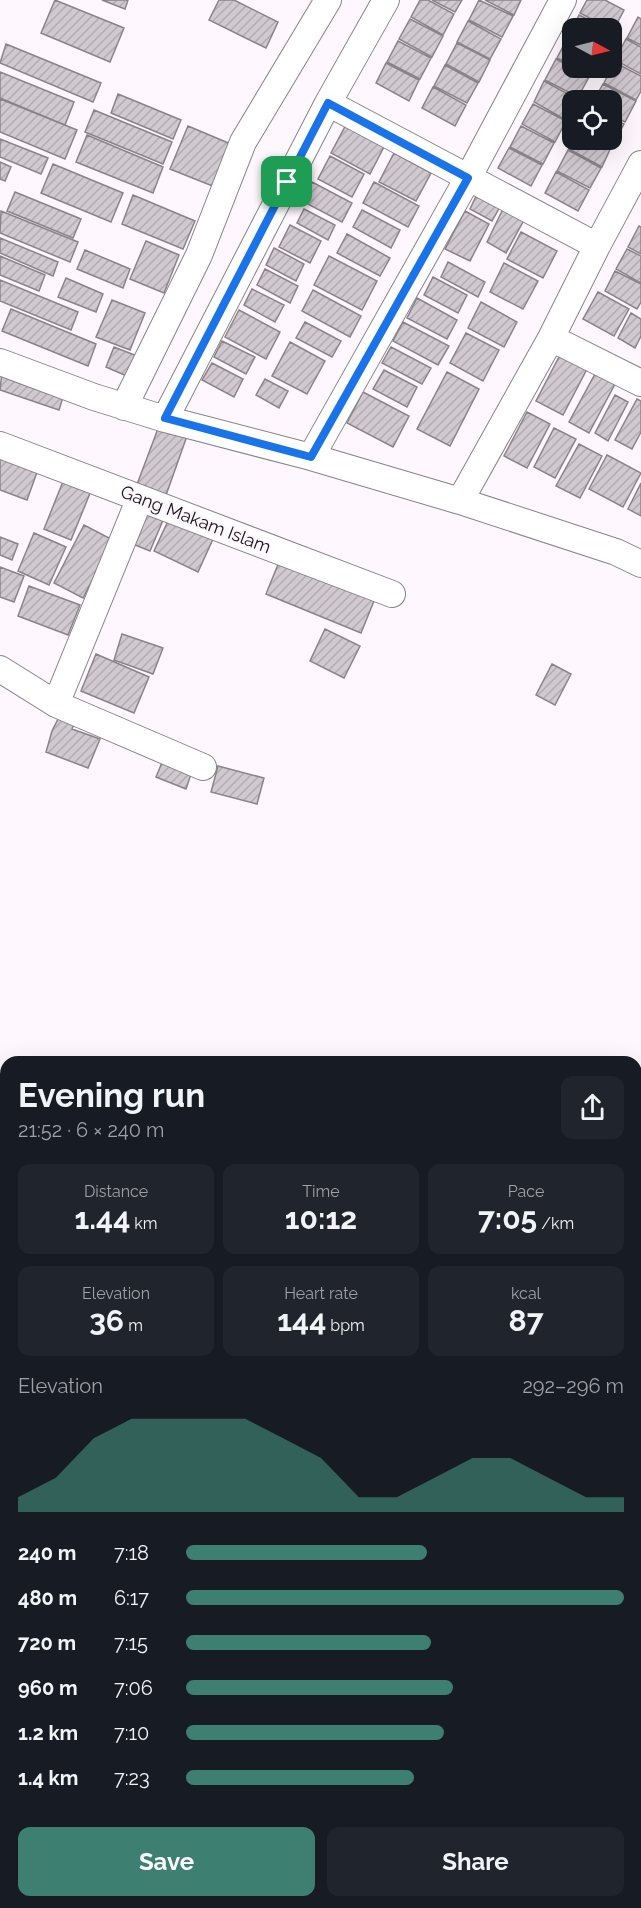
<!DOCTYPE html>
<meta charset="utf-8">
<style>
body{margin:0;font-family:Raleway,sans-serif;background:#20242c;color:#f1f3f6;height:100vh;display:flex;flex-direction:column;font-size:22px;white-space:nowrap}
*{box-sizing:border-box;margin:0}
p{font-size:20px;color:#9ea1a6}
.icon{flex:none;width:33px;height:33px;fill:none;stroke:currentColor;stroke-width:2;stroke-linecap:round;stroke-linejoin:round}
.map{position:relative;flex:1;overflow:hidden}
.drawer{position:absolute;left:0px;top:1056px;width:642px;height:852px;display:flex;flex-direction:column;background:#171b24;border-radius:18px 18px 0 0;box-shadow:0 6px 24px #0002}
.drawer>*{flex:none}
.needle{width:39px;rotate:97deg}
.fabs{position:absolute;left:562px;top:18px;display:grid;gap:12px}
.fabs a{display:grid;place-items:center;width:60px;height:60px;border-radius:12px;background:#171b24;box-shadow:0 6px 24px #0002;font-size:30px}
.pin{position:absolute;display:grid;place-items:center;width:51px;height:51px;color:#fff;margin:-26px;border-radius:12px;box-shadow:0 3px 9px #0006}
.round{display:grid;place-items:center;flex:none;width:63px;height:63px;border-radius:12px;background:#20242c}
.summary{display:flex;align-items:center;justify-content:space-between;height:102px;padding:0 18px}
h1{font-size:33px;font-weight:700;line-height:45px}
.metrics{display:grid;grid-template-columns:repeat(3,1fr);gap:9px;height:102px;padding:6px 18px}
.metrics div{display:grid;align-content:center;border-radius:12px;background:#20242c;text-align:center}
.metrics b{font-size:30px;font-weight:700}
.metrics small{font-size:16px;font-weight:400}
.metrics p{font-size:16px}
.chart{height:168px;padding:12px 18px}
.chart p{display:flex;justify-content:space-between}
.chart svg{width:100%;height:108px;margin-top:6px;fill:#3d7f70;opacity:.7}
.action{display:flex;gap:12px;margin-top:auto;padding:12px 18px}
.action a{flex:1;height:69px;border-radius:12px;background:#3d7f70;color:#fff;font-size:24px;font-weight:700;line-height:69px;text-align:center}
.action a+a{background:#20242c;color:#f1f3f6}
ul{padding:0 18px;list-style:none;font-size:20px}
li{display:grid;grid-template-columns:96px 72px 1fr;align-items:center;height:45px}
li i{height:15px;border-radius:8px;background:#3d7f70}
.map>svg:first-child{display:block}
</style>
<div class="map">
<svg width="641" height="1908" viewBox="0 0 641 1908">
<defs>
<pattern id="building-hatch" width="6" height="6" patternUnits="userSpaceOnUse" patternTransform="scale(1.5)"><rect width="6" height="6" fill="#d0c9d0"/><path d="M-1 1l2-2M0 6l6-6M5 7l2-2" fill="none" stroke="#b2acb2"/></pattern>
</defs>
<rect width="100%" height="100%" fill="#fef7fe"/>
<path fill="url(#building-hatch)" stroke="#8a848a" stroke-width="1.5" d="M55,0L124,28L110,62L41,33Z
M102,0H128L125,9Z
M219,0H234L278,22L266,48L209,20Z
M420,0H428L454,14L443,35L411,17Z
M432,0H462L455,12Z
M479,0L513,16L502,37L469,20Z
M485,0H521L514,15Z
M587,0H605L624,10L613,31L612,28H608L580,13Z
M579,15L605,28H573V38L569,35Z
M638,17L641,19V45L627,38Z
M410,19L443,36L432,57L399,39Z
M468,21L501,39L490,59L457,42Z
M568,37L573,40V66L557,58Z
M626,39L641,47V74L615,60Z
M398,41L431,58L420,79L387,62Z
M457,43L490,60L479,82L446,64Z
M6,44L101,83L93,102L0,63Z
M556,59L589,77L578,97L545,80Z
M614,62L641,76V91L636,100L604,83Z
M386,63L419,80L409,101L376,83Z
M445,65L478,83L467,103L434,86Z
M0,72L74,102L65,125L0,98Z
M544,81L577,99L573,100V107L566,120L534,102Z
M603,84L636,101L625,122L612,115V100H594Z
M433,87L466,105L455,126L422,108Z
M118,94L181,120L173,139L111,113Z
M0,99L77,130L65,159L0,132Z
M533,104L566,121L555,142L522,124Z
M94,110L172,142L163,164L85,132Z
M612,117L624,124L613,144L604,140H612Z
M349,119L388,139L370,174L331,153Z
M188,126L233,145L215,187L170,169Z
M521,126L554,143L543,164L510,147Z
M87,135L163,167L153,193L76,162Z
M0,139L48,158L41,174L0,157Z
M573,140H601L612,145L602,167L569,149Z
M509,148L542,165L531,186L498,168Z
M568,150L601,168L590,188L557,171Z
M394,153L431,173L416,201L379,182Z
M330,156L364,174L352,197L318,179Z
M0,162L11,167L5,181L0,179Z
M53,164L123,193L111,222L41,193Z
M556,172L589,190L578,211L545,193Z
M312,182L352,203L342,222L302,201Z
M374,182L419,206L408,227L363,203Z
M15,192L81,219L73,238L7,211Z
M478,192L501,205L492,221L470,209Z
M133,195L195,221L183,249L122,224Z
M304,209L335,225L328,240L297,223Z
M503,209L524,220L506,253L487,242Z
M362,210L400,230L391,248L353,227Z
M1,211L78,242L70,262L0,233Z
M465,211L489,224L470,261L445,249Z
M290,225L321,241L310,263L279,247Z
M639,226L641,227V254L628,247Z
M521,232L557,251L543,278L507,259Z
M347,234L390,258L380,276L337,253Z
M0,238L58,262L53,276L0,253Z
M146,241L179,255L164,293L130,279Z
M274,248L304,264L296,281L266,265Z
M627,249L641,256V283L616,269Z
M85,250L130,269L123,288L77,269Z
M0,256L45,275L39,291L0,275Z
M329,256L377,281L362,310L314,285Z
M448,262L485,282L478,297L441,277Z
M504,263L538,281L523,309L490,292Z
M265,269L298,286L290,303L257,285Z
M615,271L641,284V302L637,309L605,291Z
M433,277L467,295L458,313L424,295Z
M66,278L103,294L96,312L58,297Z
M0,280L78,312L71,330L0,301Z
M252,289L284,305L275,322L244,305Z
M313,290L361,316L350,337L302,311Z
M598,292L629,309L614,336L583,319Z
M417,298L457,320L447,339L407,318Z
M112,300L145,313L130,350L96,337Z
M481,302L517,322L504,347L468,328Z
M11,309L96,344L88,366L2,331Z
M239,310L280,332L266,359L225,337Z
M631,313L641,319V336L635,348L618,338Z
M305,322L341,341L332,357L296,338Z
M403,322L449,346L438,365L393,341Z
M466,333L499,350L483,381L450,363Z
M222,341L255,357L246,374L214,357Z
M290,342L325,361L307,394L272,376Z
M114,347L137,356L129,377L106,367Z
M391,347L431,368L422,384L382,363Z
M560,355L587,369L563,415L536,401Z
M212,363L243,379L234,397L202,380Z
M384,370L417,387L407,407L373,389Z
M2,372L64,394L59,410L0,390Z
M447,372L479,389L450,446L417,429Z
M595,374L615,384L589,433L569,422Z
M265,379L288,391L279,408L256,395Z
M363,392L409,416L393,447L347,423Z
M615,395L628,402L608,441L595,433Z
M637,399L641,401V432L632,449L615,440Z
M527,412L550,424L527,468L504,456Z
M159,426L187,436L165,498L136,487Z
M554,428L576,439L555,478L534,467Z
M579,444L602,456L580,498L556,486Z
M0,450L40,464L27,500L0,490Z
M607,455L641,473L623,507L589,489Z
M66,474L93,486L71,540L44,529Z
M641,483V516L628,509Z
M142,508L164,518L150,551L128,542Z
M169,519L213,539L198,572L154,551Z
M84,525L113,540L83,598L54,583Z
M34,533L66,547L49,585L18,571Z
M0,537L18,544L12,560L0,555Z
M281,557L376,596L361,633L266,594Z
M0,567L24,576L14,602L0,597Z
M29,586L80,605L68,635L18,616Z
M325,629L360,646L344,678L310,661Z
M122,634L163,648L153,674L114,660Z
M96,654L149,677L134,713L81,691Z
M552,664L571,674L555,705L536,695Z
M62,711L77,718L72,729L100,739L88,768L46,752L52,731Z
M163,760L192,771L186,789L156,777Z
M218,766L264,778L257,804L211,792Z
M0,1438L6,1439V1458L3,1468L0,1467Z
M636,1786L641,1789V1816L636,1814Z
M636,1817L641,1820V1850L636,1847Z
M638,1891L641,1893V1908H630L633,1902H636Z
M145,1902H179L176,1908H158Z
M181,1902H200L213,1908H178Z
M207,1902H239L235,1908H219Z
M314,1902H339L355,1908H312Z
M580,1902H605L617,1908H577Z"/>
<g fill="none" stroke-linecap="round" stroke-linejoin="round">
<defs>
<path id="minor" d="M328,103L597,246
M551,338L641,383
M0,362L94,397L165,419L311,457L460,501L616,552L641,564
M124,407L199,255L243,142L328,0
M165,419L328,103L386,0
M0,445L392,594
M311,457L468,178L563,0
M460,501L551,338L597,246L641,164
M0,669L56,704L203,767
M56,704L140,498
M0,1503L6,1508
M636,1728L641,1716
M347,1902L368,1908
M108,1908L111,1902
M275,1908L282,1902
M416,1908L418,1902
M557,1908L560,1902"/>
</defs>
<use href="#minor" stroke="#898389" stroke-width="28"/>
<use href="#minor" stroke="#fff" stroke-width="26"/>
</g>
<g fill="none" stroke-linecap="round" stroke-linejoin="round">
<defs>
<path id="route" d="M328,103L468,178L311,457L165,418Z"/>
</defs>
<use href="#route" stroke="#fff" stroke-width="12"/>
<use href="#route" stroke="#1a73e8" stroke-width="8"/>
</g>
<g text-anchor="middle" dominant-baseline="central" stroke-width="4.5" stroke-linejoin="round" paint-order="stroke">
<g font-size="18" fill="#171517" stroke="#fef7fe">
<text transform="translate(196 519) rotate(21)">Gang Makam Islam</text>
</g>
</g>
</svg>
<div class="fabs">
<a><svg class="needle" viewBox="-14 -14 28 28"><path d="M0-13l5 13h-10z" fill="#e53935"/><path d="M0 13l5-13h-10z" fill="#9ea1a6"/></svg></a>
<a><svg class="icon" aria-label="locate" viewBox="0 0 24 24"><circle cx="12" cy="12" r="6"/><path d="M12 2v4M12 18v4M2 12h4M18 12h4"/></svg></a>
</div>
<div class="pin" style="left:287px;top:182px;background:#1e9e55"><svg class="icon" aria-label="arrive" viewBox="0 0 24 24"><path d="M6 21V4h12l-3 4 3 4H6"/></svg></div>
<section class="drawer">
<div class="summary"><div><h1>Evening run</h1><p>21:52 · 6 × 240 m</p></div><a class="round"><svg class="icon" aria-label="share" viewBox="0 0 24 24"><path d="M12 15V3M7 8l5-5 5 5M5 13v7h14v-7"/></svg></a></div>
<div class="metrics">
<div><p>Distance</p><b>1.44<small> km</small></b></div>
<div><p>Time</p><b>10:12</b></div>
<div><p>Pace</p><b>7:05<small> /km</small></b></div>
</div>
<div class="metrics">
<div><p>Elevation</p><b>36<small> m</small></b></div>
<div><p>Heart rate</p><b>144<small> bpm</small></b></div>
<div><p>kcal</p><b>87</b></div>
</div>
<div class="chart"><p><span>Elevation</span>292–296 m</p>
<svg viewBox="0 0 160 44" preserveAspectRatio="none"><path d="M0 44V38L10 30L20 14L30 6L40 6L50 6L60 6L70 14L80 22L90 38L100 38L110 30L120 22L130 22L140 30L150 38L160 38V44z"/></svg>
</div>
<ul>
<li><b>240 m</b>7:18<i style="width:55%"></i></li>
<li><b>480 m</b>6:17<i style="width:100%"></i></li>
<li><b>720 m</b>7:15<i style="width:56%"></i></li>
<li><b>960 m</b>7:06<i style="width:61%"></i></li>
<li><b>1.2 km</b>7:10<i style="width:59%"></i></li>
<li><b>1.4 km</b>7:23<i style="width:52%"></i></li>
</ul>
<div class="action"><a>Save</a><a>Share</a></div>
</section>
</div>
